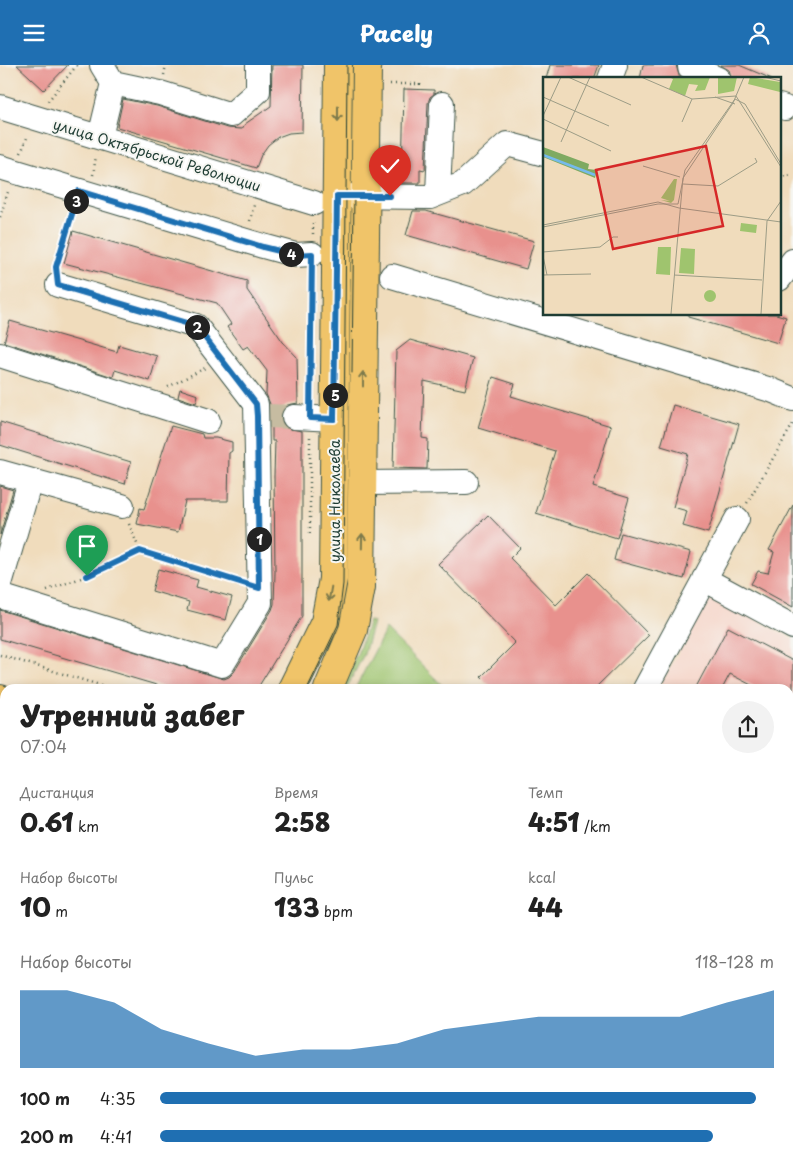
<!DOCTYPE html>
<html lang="ru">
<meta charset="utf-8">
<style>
body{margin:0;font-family:"Playpen Sans",sans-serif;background:#f2f2f2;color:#222;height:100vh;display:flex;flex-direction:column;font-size:19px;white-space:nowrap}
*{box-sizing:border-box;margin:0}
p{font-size:16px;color:#767676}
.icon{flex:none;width:28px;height:28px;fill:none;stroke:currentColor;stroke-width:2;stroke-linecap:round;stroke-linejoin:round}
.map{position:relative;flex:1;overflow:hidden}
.details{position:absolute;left:0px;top:619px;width:794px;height:481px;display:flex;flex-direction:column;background:#fff;border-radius:15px 15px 0 0;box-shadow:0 2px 8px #0003}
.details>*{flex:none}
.pin{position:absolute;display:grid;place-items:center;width:42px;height:42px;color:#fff;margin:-51px -21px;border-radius:50% 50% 50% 0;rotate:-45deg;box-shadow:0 0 5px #0007}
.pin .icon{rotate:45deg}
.km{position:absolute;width:25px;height:25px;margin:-12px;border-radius:50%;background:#222;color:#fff;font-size:14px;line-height:25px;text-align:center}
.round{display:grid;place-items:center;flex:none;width:52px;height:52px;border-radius:26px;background:#f2f2f2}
.head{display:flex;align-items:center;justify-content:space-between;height:85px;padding:0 20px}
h1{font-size:28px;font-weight:800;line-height:38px}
.figures{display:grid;grid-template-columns:repeat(3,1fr);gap:8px;height:85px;padding:5px 20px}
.figures div{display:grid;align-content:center}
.figures b{font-size:25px;font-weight:800}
.figures small{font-size:14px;font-weight:400}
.figures p{font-size:14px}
.chart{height:140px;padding:10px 20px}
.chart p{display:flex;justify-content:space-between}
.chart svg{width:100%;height:90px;margin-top:5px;fill:#1f6fb2;opacity:.7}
ul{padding:0 20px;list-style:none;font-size:16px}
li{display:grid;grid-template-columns:80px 60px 1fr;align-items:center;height:38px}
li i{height:12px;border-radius:6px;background:#1f6fb2}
header{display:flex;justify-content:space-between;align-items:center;height:65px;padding:0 20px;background:#1f6fb2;color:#fff;font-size:22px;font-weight:800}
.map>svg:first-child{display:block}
</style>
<header><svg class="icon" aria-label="menu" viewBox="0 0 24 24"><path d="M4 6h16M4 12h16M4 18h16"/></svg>Pacely<svg class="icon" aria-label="person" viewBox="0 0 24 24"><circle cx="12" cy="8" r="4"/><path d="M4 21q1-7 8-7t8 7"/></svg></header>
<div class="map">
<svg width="793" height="1099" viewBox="0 0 793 1099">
<rect width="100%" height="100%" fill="#f6f6f2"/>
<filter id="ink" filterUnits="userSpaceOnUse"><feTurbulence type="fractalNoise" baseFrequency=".02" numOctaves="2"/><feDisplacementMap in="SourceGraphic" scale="10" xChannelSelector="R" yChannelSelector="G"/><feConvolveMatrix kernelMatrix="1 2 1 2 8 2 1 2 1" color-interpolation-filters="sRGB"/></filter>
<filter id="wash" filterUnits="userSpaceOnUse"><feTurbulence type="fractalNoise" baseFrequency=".0096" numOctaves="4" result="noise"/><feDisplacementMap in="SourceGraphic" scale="20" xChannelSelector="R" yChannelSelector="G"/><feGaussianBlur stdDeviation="1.12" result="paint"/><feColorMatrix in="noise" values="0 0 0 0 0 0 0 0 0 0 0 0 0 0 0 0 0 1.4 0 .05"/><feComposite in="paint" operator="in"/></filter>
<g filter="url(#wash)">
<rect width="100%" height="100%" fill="#f0dcbc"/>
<path fill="#f6d2c4" d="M711,531L793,574V720L789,724V624H658Z"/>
<path fill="#d1bfbe" d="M0,809L5,810V964L0,962Z"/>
<path fill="#9fc46e" stroke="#5f8051" d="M369,556L373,557L364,589L346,624H339L358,587Z
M386,564L446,624H355Z"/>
<g id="blocks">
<path fill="#e8918d" d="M17,0H68L44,25Z
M272,0H303L302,67L289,68L278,72L268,80L261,90L256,103L117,62L123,34L157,41L227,63L242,64L245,59L271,41Z
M550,0H599L594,14H546Z
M643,0H676L680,14H640Z
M720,0H739L772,14H732L729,5Z
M404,24L434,25V29L430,32L428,38L425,105L420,104V118H400V110H402Z
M413,146H426L534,176L526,204L406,170Z
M73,166L247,216V225L283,277L297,292L298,338L287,340L282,345L280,352L282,359L286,363L302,366V551L257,624H170L0,574V545L224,614L229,612L234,607L272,545L274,539L275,507L274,411L275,376H272V356L270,357V339L266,329L267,306L248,281L243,284L227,262L231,259L217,238L64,198Z
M688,249H776L786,252L778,278L688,252Z
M10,256L117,287L119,280L157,291L150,316L115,305L113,312L4,277Z
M410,275L473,293L465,325L424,316L422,373L428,374L427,404L393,403L396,286Z
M493,312L515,319L511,331L611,361L593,422L629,433L617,473L536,448L555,386L478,363Z
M180,324L198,330L196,338L178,332Z
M673,340L739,359L708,468L683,461L687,446L673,442L688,389L661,381Z
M0,357L131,397L125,419L0,380Z
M171,361L202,369L203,373H216L232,377V386L229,388L228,436H185L178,467L137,459L140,443L144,444Z
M0,421L13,425L0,470Z
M793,440V542L751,519L758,506L768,508L774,487L769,485Z
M488,450L520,483L510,493L556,540L588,508L649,570L594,624H493L481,612L515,578L438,499Z
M621,468L691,487L684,514L614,495Z
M158,504L198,515L196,522L232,532L226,555L187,545L189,537L152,526Z
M728,562L793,596V624H759L730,609L722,624H695Z"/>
</g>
</g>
<g filter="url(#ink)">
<use href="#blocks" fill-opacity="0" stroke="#3e5548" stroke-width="1"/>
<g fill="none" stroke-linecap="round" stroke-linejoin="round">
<path stroke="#c6bca1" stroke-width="24" stroke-dasharray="24 12" stroke-linecap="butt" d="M265,351L294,352"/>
<defs>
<path id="minor" d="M690,0V2L718,14
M610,14L615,0
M113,18L160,28L231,50L258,26V0
M779,41L785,43
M0,42L314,138
M100,72L113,18L102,0
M0,102L263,181L296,190L312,189
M438,128L442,39
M337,131L430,132L463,119L507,79L544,89
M392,211L771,325L793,334
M779,214L793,196
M0,290L208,356
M294,352L334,354
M0,407L122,441
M363,418L466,417
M704,514L793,562
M0,519L30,416
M0,531L222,600L260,538L256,339L196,261L58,220
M645,624L737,454
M0,805L5,806
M789,874L793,879
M0,884L5,864
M0,992L5,993
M483,1095L484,1099
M545,1095L546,1099
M678,1095L682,1099
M108,1099L110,1095
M398,1099V1095"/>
<path id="major" d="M292,624L325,557L333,514L338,0
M328,624L353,565L361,522L367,0
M0,634L5,636
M789,1009L793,1014
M789,1060L793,1064"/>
</defs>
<use href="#minor" stroke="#3e5548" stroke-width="26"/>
<use href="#major" stroke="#3e5548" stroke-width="30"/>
<path stroke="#3e5548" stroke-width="2.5" stroke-dasharray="1 4" stroke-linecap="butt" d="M164,10L166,0
M390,19H420V24
M48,36L77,0
M21,88L28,70
M93,110L96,91
M779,112L793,110
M0,152L9,124
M250,156L254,140
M313,169V157
M56,201L74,144
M168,322L205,303
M310,334L312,207
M310,372V469
M747,438L793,359
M129,459L140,486L241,517
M47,525L87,511L140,486
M0,590L113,624
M443,1095L444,1099
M610,1099L612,1095"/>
<use href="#minor" stroke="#fff" stroke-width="24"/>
<use href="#major" stroke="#f0c469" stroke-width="28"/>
<path stroke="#1f3d34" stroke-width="1" d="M352,308L354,128
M307,624L338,560L343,519L347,0
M789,1039L793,1044"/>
</g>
<defs><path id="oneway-shaft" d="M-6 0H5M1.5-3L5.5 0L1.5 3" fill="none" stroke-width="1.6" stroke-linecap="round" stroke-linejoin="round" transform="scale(1.25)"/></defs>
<g stroke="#7d7a4c">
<use href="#oneway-shaft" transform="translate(338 49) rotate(90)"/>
<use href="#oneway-shaft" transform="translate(363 314) rotate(-90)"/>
<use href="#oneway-shaft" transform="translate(362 476) rotate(-89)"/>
<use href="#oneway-shaft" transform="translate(330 529) rotate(100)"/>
</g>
</g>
<g fill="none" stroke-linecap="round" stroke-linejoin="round" filter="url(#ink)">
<defs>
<path id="route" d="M87,511L140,486L259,523L257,351L256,339L196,261L58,220L56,202L79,126L263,182L296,190L312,189L310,353L334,354L337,131H390"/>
</defs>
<use href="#route" stroke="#fff" stroke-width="10"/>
<use href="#route" stroke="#1f6fb2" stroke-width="6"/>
</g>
<g text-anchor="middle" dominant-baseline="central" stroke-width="4" stroke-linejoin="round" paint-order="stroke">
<g font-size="14" fill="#1f3d34" stroke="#f6f6f2">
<text transform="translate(157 90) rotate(17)">улица Октябрьской Революции</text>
<text transform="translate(334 436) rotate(-90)">улица Николаева</text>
</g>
</g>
<g transform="translate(543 12)">
<rect width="238" height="238" fill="#f0dcbc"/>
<path d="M126,0H167L162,13L152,14L155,8L146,7L142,19L126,12L130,2ZM175,0H194L191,14L175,17ZM207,0L237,5V15L205,7ZM131,102H134L131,123L128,126L118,123L127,124L118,121ZM198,146L214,148L213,156L197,154ZM115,170H128L127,198L113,197ZM138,171L152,172L151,197L136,196ZM161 219a6 6 0 1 1 12 0a6 6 0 1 1-12 0Z" fill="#9fc46e"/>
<path d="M0,70L46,87L45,92L54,93L52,101L0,80Z" fill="#7faa61"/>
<path fill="none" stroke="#75baec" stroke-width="2.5" d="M0,78L52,98"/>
<path fill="none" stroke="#9c9c86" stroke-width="1" d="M25,0L88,28M98,0L149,22L193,19M221,0L238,4M193,19L238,90M0,20L66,49M172,20L192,27M0,39L18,0M0,42L68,74M139,45L149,22M18,65L47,0M100,89L137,100M140,107L175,109L214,85L212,81M136,131L238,145M0,148L115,125L136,131M0,150L115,127H135L142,93L192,22L202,27L238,87M0,175L57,170L70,160H75M0,179L4,198M0,198L48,197M131,198L219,203M128,237L140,101L190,26L201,0M218,237L224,144L238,124"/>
<path fill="#d62828" fill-opacity="0.15" stroke="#d62828" stroke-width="2.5" d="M163,69L180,149L70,172L53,93Z"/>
<rect width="238" height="238" fill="none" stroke="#1f3d34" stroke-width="2.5"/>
</g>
</svg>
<div class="pin" style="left:87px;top:511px;background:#1e9e55"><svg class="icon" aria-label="arrive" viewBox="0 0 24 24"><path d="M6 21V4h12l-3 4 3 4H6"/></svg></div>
<div class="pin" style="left:390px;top:131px;background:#d93025"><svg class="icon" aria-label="check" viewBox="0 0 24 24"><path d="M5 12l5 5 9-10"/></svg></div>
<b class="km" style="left:259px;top:474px">1</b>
<b class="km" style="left:197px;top:262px">2</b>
<b class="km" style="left:76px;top:136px">3</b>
<b class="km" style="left:291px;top:189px">4</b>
<b class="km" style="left:335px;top:330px">5</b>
<section class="details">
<div class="head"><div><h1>Утренний забег</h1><p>07:04</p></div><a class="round"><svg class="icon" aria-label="share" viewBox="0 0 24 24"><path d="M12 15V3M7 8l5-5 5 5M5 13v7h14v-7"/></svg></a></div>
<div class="figures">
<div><p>Дистанция</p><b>0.61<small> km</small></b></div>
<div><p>Время</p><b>2:58</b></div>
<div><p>Темп</p><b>4:51<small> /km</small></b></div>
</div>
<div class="figures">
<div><p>Набор высоты</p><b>10<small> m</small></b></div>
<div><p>Пульс</p><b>133<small> bpm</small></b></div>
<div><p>kcal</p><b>44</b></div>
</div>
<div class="chart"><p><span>Набор высоты</span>118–128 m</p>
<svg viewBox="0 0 160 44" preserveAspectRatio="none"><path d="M0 44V6L10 6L20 12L30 25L40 32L50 38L60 35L70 35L80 32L90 25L100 22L110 19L120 19L130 19L140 19L150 12L160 6V44z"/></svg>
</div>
<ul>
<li><b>100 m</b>4:35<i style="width:97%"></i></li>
<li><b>200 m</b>4:41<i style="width:90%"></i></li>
</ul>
</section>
</div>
